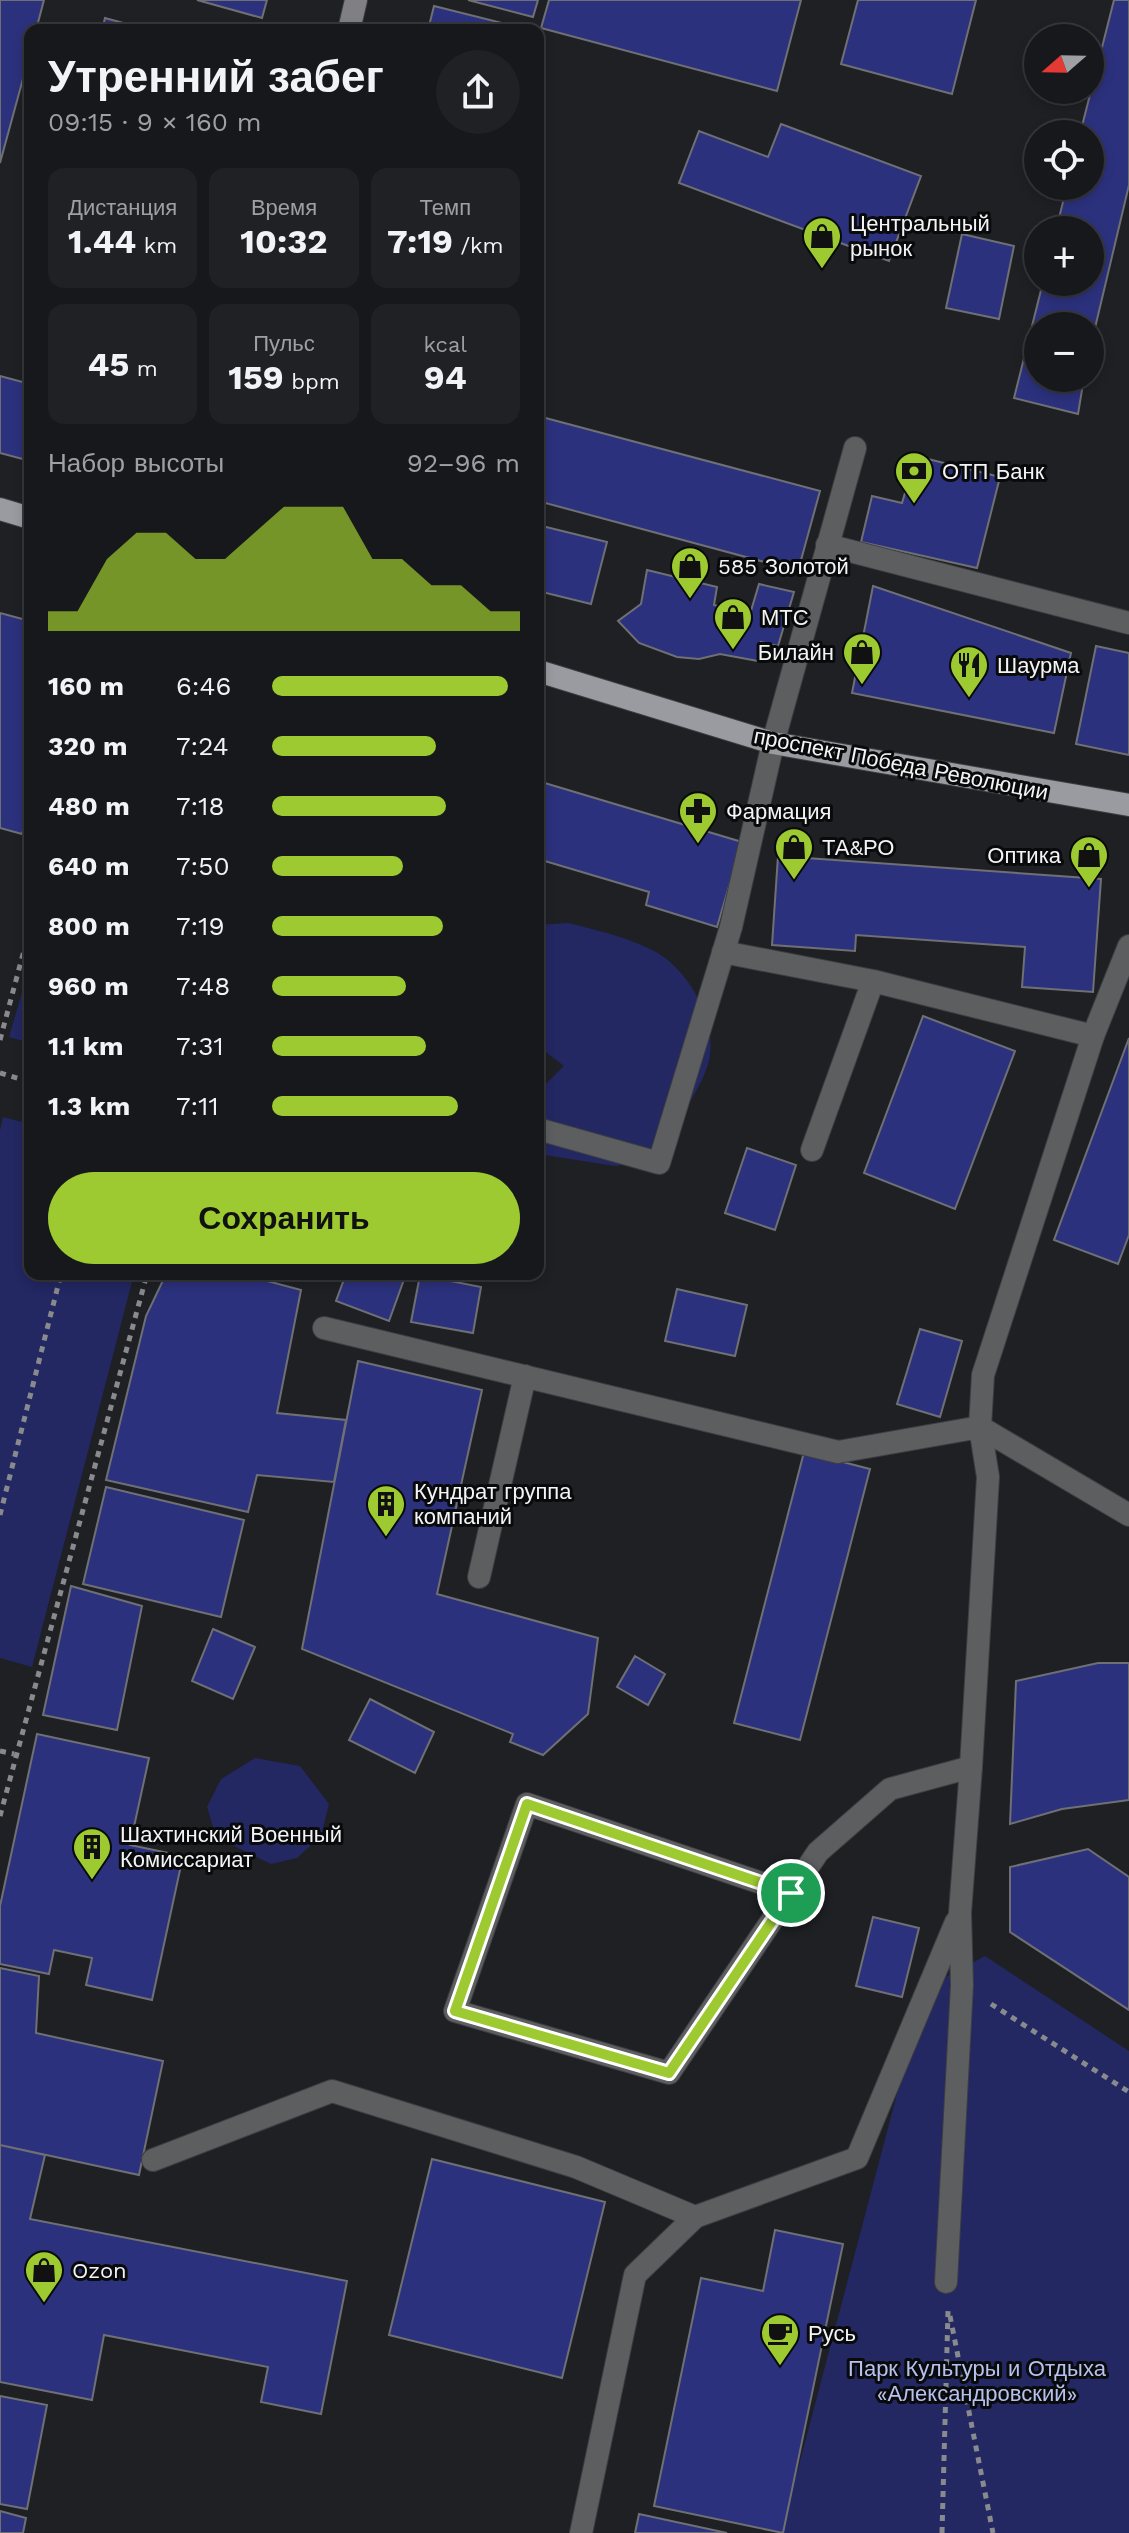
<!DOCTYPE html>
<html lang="ru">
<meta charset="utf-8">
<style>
body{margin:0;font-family:"Work Sans",sans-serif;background:#202124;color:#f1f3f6;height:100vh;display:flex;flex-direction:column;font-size:30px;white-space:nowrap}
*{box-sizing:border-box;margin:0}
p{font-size:26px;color:#9ea0a3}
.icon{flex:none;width:44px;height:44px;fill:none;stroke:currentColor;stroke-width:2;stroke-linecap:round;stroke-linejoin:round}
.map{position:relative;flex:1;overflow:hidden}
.side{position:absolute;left:24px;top:24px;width:520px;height:1256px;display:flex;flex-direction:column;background:#17181b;border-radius:16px;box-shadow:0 4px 12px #0003,0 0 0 2px #36373a}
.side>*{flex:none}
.needle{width:52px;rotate:250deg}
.fabs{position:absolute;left:1024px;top:24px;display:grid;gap:16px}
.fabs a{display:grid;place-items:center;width:80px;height:80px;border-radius:50%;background:#17181b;box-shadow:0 4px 12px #0003,0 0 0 2px #36373a;font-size:40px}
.pin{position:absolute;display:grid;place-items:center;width:68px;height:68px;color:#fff;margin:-34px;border:4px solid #fff;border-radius:50%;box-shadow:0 2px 8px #0007}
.round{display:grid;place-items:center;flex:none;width:84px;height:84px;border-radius:42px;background:#202124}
.headline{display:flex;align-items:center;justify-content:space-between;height:136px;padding:0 24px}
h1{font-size:44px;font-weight:700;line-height:60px}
.figures{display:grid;grid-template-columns:repeat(3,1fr);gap:12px;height:136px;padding:8px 24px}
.figures div{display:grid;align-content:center;border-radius:16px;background:#202124;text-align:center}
.figures b{font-size:34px;font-weight:700}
.figures small{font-size:22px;font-weight:400}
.figures p{font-size:22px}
.chart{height:224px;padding:16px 24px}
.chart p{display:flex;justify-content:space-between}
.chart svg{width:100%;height:144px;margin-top:8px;fill:#9dca30;opacity:.7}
.cta{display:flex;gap:16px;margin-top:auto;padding:16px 24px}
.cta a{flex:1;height:92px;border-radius:48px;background:#9dca30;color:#111;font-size:32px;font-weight:700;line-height:92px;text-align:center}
ul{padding:0 24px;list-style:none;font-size:26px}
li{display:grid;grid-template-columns:128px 96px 1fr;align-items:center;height:60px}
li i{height:20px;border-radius:10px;background:#9dca30}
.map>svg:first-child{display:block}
</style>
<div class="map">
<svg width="1129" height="2533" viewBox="0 0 1129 2533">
<rect width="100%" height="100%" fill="#1f2024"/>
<path fill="#232762" d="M568,923C596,930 624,936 650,949C686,965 715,1016 710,1055C706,1087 667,1134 649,1161L615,1166L538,1154V1092L564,1066L538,1046V925Z
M30,965V1043L9,1037Z
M3,1117L30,1124V1274H134L32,1667L0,1658V1130Z
M255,1758L300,1766L329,1804L321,1836L297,1858L271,1864L216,1837L207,1807L221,1779Z
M985,1956L1129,2051V2533H781L925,1988Z"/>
<path fill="#2c317d" stroke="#6f7074" stroke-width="2" d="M0,0H44L36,30H30V53L0,163Z
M197,0H267L262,18Z
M468,0H538L533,17Z
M549,0H801L777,91L541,28Z
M858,0H976L952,94L841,64Z
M1114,0H1129V185L1090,349V326H1038V378H1084L1078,414L1014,398L1043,282H1090V230H1056L1067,186H1090V134H1080Z
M434,6L530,30H428Z
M105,18L149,30H102Z
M781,124L921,176L889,261L679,183L699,131L768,157Z
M962,234L1014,246L999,319L946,308Z
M0,376L30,384V461L0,453Z
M538,416L820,491L798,571L538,501Z
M916,456L1000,477L977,568L861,542L872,496L902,503Z
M538,525L607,542L591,604L538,591Z
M647,570L717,587L714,605L750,614L759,584L794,592L778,646L761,642L758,661L720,654L699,659L677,657L639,643L618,621L641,604Z
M873,586L1071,653L1054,733L852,693Z
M0,613L30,621V806L22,834L0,828Z
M1096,646L1129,653V755L1076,744Z
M538,781L742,842L717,927L646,905L649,892L538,859Z
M778,856L1101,879L1093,992L1022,987L1025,947L856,935L855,951L772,945Z
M923,1016L1015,1051L955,1209L864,1173Z
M1129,1038V1235L1118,1264L1054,1240Z
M747,1148L796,1165L775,1230L725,1213Z
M166,1274H241L301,1290L277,1413L346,1420L334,1482L257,1475L248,1512L106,1480L146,1316Z
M346,1274H406L389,1321L336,1301Z
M420,1275L481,1287L473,1333L411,1322Z
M677,1289L747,1305L735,1356L665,1341Z
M920,1329L962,1341L940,1417L897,1404Z
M358,1361L482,1390L437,1594L598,1638L588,1714L543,1755L510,1742L513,1734L302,1649Z
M804,1452L870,1469L800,1740L734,1723Z
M106,1487L244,1520L221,1617L83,1584Z
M71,1586L142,1606L117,1730L43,1715Z
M213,1629L255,1647L233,1699L192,1681Z
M635,1656L665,1674L648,1705L617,1687Z
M1098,1663H1129V1800L1062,1809L1010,1824L1016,1681Z
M370,1699L434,1732L415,1773L349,1740Z
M37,1734L149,1758L130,1845L183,1856L152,2000L86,1985L92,1958L54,1950L49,1974L0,1964V1906Z
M1088,1849L1129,1877V2010L1010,1932V1867Z
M873,1917L919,1928L902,1997L856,1986Z
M0,1968L39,1976L36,2033L163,2061L139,2175L0,2145Z
M0,2145L45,2155L30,2219L347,2281L321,2414L261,2402L268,2367L104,2335L92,2400L0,2382Z
M432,2159L605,2202L562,2378L389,2335Z
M775,2230L843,2244L783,2533L654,2506L701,2278L763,2291Z
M0,2396L47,2405L27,2509L0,2504Z
M0,2511L26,2518L23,2533H0Z
M639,2514L727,2533H635Z"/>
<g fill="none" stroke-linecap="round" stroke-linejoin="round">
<defs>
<path id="service" d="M827,545L1129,623
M723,952L873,981L1093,1036
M538,1129L659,1163L731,927L773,743L855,448
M812,1150L873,981
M479,1577L525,1376
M791,1893L527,1804L455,2011L669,2073L818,1852L890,1789L971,1767L960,1913L962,1985L946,2282
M153,2160L332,2091L576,2167L695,2217
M581,2533L635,2275L695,2217L857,2158L956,1922"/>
<path id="minor" d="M324,1328L838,1452L980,1427L1129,1515
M971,1767L988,1477L980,1427L983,1375L1093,1036L1129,946"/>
<path id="secondary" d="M349,30L356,0"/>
<path id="primary" d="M0,509L30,518
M538,671L773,743L1129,805"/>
</defs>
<use href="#service" stroke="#3d3e42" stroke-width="24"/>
<use href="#minor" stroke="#3d3e42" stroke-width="24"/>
<use href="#secondary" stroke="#3d3e42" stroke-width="24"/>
<use href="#primary" stroke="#3d3e42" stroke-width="24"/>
<path stroke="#898a8d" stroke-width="5" stroke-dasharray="6 6" stroke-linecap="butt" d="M0,1040L30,928
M0,1073L30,1082
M0,1515L61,1274
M0,1751L14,1754
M0,1816L147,1274
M991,2004L1129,2092
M950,2316L993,2533
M942,2533L948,2311"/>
<use href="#service" stroke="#5d5e60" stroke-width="22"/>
<use href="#minor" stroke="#5d5e60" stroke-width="22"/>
<use href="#secondary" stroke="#808084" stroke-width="22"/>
<use href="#primary" stroke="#9a9ba0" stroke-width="22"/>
</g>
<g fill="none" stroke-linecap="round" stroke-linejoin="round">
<defs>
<path id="route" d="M527,1804L791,1893L669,2073L455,2011Z"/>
</defs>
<use href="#route" stroke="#fff" stroke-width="16"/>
<use href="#route" stroke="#9dca30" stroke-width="10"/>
</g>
<defs>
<symbol id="shop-pin" viewBox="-11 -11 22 30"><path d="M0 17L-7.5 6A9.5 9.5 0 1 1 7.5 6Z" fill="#9dca30" stroke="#090a0b"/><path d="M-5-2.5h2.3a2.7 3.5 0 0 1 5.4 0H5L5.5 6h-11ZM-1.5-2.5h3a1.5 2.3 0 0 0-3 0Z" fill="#111"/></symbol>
<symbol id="bank-pin" viewBox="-11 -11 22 30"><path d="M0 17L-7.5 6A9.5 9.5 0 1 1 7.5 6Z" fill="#9dca30" stroke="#090a0b"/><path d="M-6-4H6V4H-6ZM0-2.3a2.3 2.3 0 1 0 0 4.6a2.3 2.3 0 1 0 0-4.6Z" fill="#111"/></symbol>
<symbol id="restaurant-pin" viewBox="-11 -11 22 30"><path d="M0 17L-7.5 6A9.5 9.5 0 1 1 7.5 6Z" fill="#9dca30" stroke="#090a0b"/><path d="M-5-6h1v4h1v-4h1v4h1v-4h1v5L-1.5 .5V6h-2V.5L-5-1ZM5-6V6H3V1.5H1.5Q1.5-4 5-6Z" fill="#111"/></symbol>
<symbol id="pharmacy-pin" viewBox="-11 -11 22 30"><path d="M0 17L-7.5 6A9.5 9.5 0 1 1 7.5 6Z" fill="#9dca30" stroke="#090a0b"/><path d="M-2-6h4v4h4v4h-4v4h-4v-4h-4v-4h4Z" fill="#111"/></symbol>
<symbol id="building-pin" viewBox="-11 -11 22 30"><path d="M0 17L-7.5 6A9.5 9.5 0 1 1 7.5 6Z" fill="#9dca30" stroke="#090a0b"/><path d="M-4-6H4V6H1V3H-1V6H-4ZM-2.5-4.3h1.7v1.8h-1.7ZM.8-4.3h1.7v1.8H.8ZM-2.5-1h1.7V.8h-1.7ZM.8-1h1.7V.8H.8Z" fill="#111"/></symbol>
<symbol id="cafe-pin" viewBox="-11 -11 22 30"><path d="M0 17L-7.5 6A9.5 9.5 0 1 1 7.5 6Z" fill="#9dca30" stroke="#090a0b"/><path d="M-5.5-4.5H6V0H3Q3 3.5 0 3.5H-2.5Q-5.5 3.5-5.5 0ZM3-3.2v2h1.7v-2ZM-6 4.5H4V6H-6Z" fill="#111"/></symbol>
</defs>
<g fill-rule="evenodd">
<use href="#shop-pin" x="800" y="214" width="44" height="60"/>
<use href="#bank-pin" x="892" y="449" width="44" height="60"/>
<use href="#shop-pin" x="668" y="544" width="44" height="60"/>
<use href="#shop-pin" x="711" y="595" width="44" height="60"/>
<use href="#shop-pin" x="840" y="630" width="44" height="60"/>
<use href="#restaurant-pin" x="947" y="643" width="44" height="60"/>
<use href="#pharmacy-pin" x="676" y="789" width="44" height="60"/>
<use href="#shop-pin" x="772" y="825" width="44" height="60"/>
<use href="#shop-pin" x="1067" y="833" width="44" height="60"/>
<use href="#building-pin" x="364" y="1482" width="44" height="60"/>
<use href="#building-pin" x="70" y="1825" width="44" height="60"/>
<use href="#shop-pin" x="22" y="2248" width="44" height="60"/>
<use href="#cafe-pin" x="758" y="2311" width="44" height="60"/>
</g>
<g text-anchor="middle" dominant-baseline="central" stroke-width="6" stroke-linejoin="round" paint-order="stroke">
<g font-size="22" fill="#f4f4f7" stroke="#090a0b" text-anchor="start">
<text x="850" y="223">Центральный<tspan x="850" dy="25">рынок</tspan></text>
<text x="942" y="471">ОТП Банк</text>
<text x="718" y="566">585 Золотой</text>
<text x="761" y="617">МТС</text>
<text x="834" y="652" text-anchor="end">Билайн</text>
<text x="997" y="665">Шаурма</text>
<text x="726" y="811">Фармация</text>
<text x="822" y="847">ТА&amp;РО</text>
<text x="1061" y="855" text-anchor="end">Оптика</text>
<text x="414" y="1491">Кундрат группа<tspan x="414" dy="25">компаний</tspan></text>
<text x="120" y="1834">Шахтинский Военный<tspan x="120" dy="25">Комиссариат</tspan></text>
<text x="72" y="2270">Ozon</text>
<text x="808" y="2333">Русь</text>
</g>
<g font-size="22" fill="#f4f4f7" stroke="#090a0b">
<text transform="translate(901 764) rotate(11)">проспект Победа Революции</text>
</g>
<g font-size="22" fill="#b7c1ed" stroke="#090a0b">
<text x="977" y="2368">Парк Культуры и Отдыха<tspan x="977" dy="25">«Александровский»</tspan></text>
</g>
</g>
</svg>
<div class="fabs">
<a><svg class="needle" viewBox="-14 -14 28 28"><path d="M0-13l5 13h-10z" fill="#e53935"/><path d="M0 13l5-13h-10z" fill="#9ea0a3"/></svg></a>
<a><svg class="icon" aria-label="locate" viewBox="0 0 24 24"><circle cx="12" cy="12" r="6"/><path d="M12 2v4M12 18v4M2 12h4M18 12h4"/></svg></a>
<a>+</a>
<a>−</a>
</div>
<div class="pin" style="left:791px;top:1893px;background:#1e9e55"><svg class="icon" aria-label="arrive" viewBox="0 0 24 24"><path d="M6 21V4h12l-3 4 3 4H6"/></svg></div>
<section class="side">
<div class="headline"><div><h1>Утренний забег</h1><p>09:15 · 9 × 160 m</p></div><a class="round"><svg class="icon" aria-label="share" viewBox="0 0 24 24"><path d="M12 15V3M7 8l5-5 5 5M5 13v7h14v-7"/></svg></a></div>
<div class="figures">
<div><p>Дистанция</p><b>1.44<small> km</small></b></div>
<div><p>Время</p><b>10:32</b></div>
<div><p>Темп</p><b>7:19<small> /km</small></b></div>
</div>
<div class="figures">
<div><b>45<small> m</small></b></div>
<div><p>Пульс</p><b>159<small> bpm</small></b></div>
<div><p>kcal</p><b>94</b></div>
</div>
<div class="chart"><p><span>Набор высоты</span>92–96 m</p>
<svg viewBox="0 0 160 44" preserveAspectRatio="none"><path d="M0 44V38L10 38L20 22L30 14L40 14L50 22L60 22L70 14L80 6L90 6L100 6L110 22L120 22L130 30L140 30L150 38L160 38V44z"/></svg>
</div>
<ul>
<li><b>160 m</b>6:46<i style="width:95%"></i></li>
<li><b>320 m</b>7:24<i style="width:66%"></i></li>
<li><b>480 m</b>7:18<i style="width:70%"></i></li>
<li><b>640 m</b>7:50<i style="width:53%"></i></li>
<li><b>800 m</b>7:19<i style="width:69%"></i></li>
<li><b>960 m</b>7:48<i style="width:54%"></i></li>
<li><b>1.1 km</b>7:31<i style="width:62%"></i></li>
<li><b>1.3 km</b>7:11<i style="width:75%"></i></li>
</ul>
<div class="cta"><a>Сохранить</a></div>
</section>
</div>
